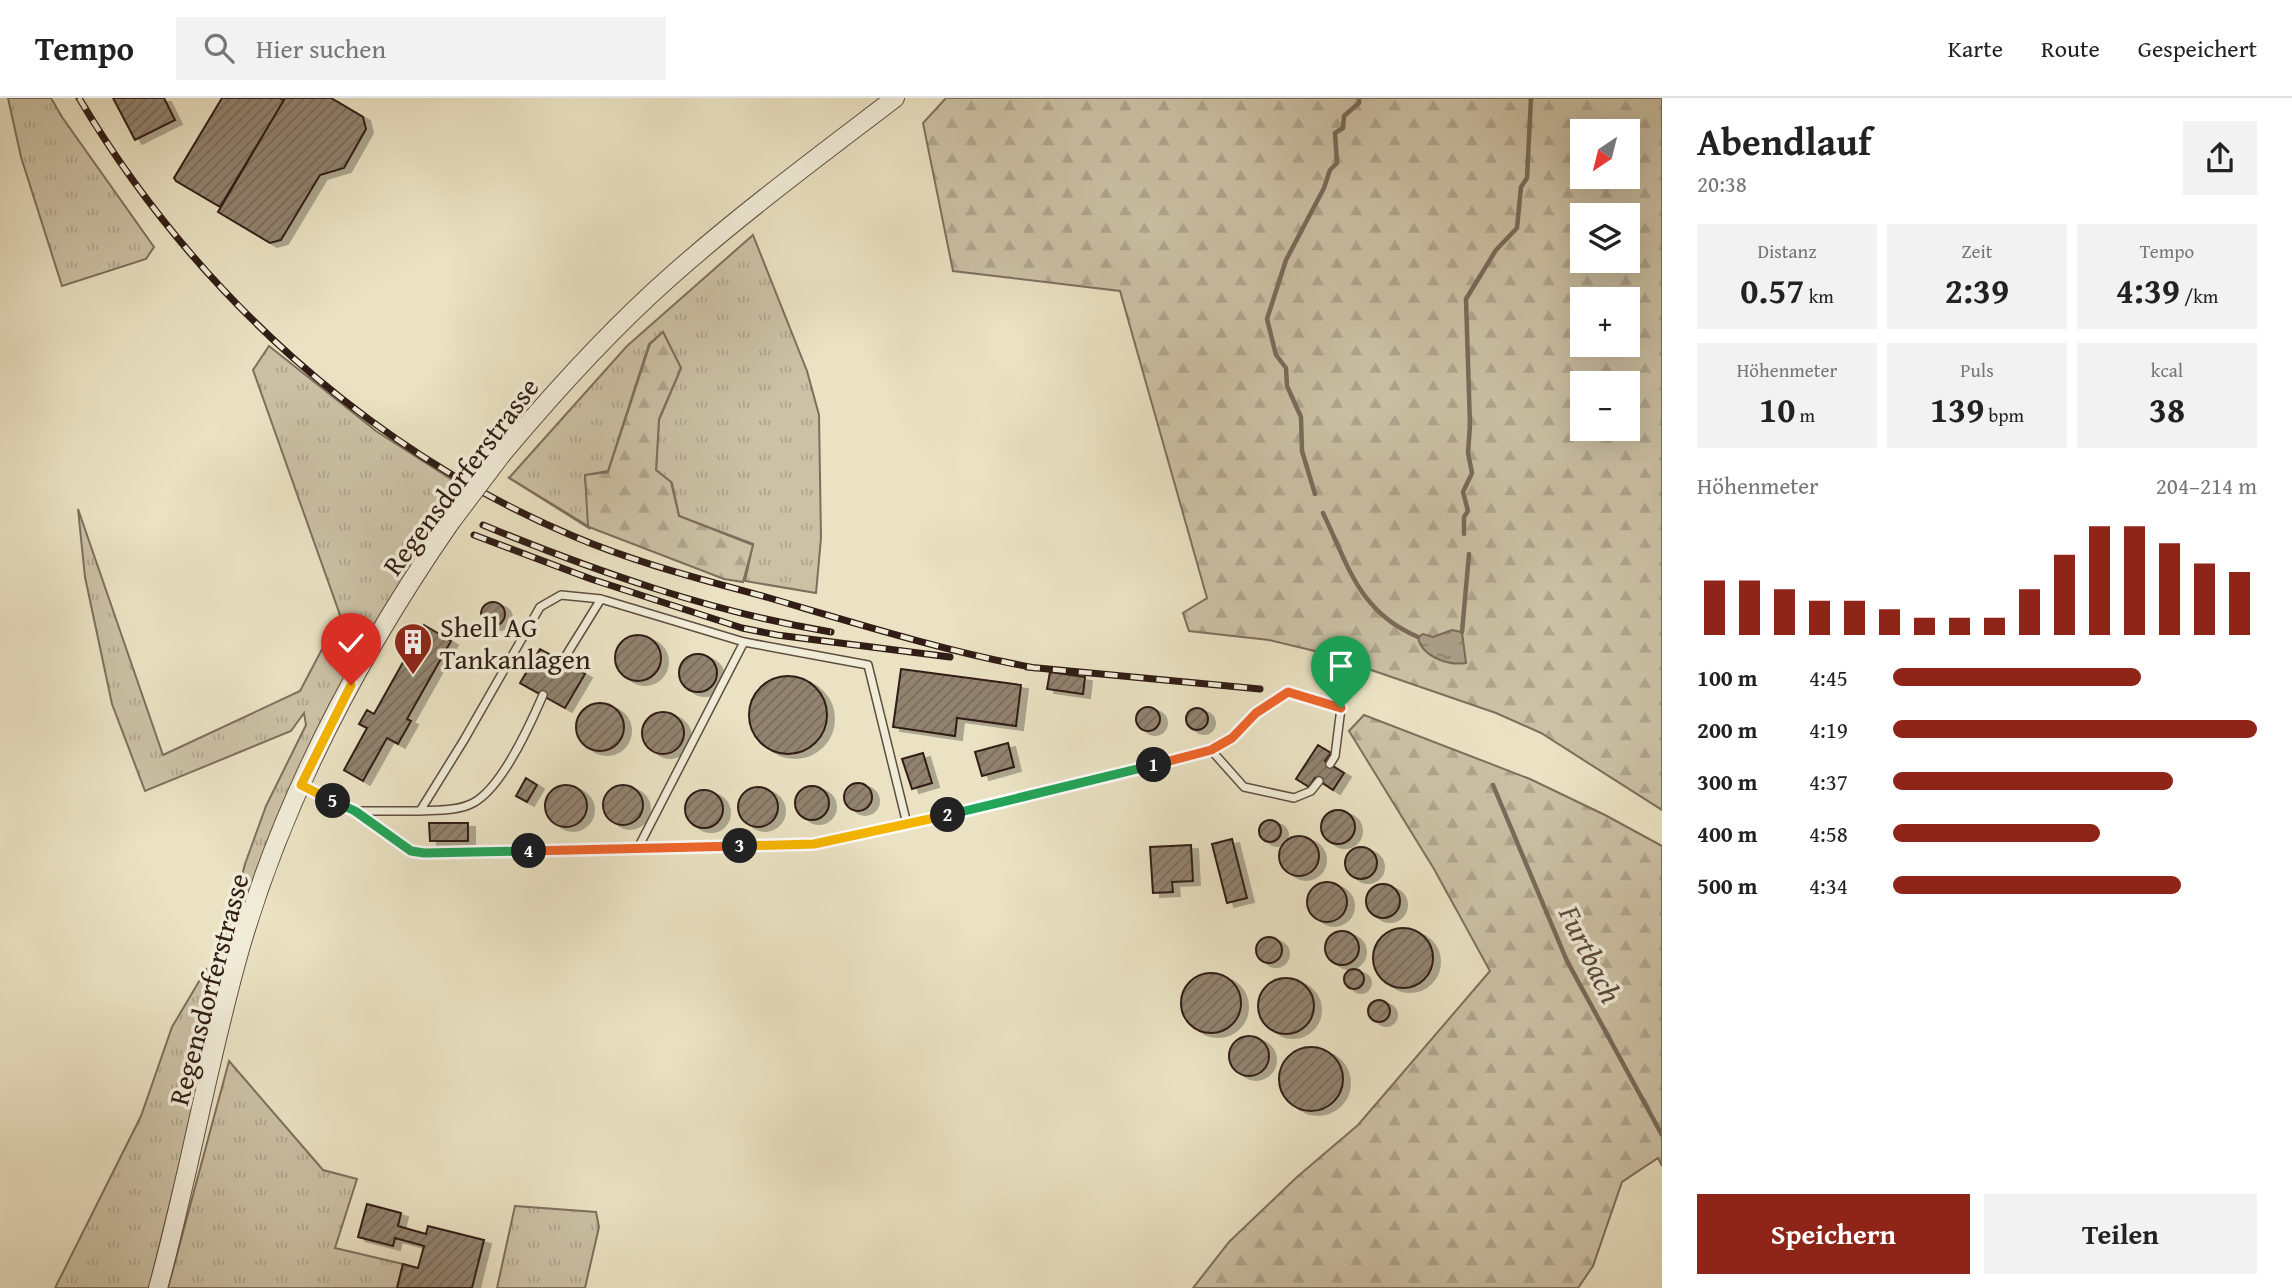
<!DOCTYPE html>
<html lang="de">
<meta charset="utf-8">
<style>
body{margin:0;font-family:"Gentium Book Plus",serif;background:#f2f2f2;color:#222;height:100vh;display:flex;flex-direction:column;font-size:26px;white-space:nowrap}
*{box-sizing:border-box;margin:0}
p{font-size:23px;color:#767676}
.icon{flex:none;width:38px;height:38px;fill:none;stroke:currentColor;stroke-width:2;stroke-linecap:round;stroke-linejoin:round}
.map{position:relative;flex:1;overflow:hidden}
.sheet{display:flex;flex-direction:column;background:#fff;width:630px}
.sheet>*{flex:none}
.needle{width:46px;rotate:215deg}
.controls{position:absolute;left:1570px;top:21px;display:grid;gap:14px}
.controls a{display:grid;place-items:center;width:70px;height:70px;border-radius:0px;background:#fff;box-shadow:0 7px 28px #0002;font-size:35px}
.pin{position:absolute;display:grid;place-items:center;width:60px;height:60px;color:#fff;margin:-72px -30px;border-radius:50% 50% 50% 0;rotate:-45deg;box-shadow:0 0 7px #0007}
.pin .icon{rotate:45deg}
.km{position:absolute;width:35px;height:35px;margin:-18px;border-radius:50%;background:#222;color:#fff;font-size:19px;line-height:35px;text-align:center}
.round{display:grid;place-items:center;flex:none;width:74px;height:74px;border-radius:0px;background:#f2f2f2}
.head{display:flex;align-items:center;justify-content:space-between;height:119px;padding:0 35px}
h1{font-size:38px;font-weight:700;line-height:52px}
.metrics{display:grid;grid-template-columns:repeat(3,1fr);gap:10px;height:119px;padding:7px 35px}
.metrics div{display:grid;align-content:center;border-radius:0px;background:#f2f2f2;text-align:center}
.metrics b{font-size:35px;font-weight:700}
.metrics small{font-size:19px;font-weight:400}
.metrics p{font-size:19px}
.chart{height:196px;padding:14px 35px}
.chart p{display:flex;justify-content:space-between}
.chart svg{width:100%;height:126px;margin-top:7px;stroke:#8f2418;stroke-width:6}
.cta{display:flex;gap:14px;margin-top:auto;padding:14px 35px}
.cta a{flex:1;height:80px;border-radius:0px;background:#8f2418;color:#fff;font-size:28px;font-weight:700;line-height:80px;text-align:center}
.cta a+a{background:#f2f2f2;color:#222}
ul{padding:0 35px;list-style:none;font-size:23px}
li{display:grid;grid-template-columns:112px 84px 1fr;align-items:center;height:52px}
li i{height:18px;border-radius:9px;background:#8f2418}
header{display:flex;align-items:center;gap:42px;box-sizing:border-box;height:98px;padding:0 35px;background:#fff;border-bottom:2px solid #e0e0e0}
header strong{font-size:33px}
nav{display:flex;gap:38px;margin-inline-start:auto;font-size:24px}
.search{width:490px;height:63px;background:#f2f2f2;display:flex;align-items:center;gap:18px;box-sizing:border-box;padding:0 24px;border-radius:0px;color:#767676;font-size:26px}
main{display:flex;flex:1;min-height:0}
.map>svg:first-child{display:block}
</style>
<header>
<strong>Tempo</strong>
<div class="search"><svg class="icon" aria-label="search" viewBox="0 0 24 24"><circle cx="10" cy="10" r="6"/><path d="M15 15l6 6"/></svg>Hier suchen</div>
<nav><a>Karte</a><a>Route</a><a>Gespeichert</a></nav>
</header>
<main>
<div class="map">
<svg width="1662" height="1190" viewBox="0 0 1662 1190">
<defs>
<pattern id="grass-tufts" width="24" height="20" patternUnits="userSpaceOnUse" patternTransform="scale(1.75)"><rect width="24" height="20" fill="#cbc1a5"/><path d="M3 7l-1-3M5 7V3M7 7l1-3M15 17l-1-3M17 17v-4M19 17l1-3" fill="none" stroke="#afa58d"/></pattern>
<pattern id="forest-firs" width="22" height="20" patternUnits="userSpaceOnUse" patternTransform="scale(1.75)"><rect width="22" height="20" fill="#cbc1a5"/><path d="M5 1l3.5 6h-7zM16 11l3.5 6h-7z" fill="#afa58d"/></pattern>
<pattern id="water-ripples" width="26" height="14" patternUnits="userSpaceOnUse" patternTransform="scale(1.75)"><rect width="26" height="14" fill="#ab9f88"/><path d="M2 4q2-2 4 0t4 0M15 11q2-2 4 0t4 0" fill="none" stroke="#8c816e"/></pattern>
<pattern id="building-hatch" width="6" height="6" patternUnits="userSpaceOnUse" patternTransform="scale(1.75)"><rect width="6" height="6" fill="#91836f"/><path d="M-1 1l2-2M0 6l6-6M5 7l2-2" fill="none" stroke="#776b5a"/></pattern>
<filter id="shadow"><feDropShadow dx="7" dy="4" stdDeviation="0" flood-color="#0004"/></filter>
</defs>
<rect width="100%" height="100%" fill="#eae2c3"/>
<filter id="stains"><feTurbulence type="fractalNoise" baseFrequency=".00286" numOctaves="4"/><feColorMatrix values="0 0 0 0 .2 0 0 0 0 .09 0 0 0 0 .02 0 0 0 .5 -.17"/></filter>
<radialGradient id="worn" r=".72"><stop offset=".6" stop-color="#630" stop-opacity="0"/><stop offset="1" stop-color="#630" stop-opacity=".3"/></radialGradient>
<path fill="url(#grass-tufts)" stroke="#7e6f5d" stroke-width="2" d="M8,0H51L62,19L154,149L146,161L62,188L21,59Z
M753,137L807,273L819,317L821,440L816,495L745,483L753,446L679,418L672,385L656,372L659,322L681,270L663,234L649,246L608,373L585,377L589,430L509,380L627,248Z
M269,248L376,333L460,387L358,556L222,891L217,889L219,864L245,766L266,708L306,627L304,615L291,633L145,693L112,606L85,479L78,411L163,657L300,593L340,517L253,272Z
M207,870L205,916L215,924L149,1190H55L141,1018L172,929Z
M229,963L323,1072L357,1081L335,1150L403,1166L397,1190H168Z
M515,1108L596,1114L599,1129L585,1190H497Z"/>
<path fill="url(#forest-firs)" stroke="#7e6f5d" stroke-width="2" fill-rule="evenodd" d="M946,0H1662V712L1541,635L1496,615L1319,554L1269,542L1189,533L1183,515L1207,500L1120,193L953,173L923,25ZM1582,33H1628V79H1582ZM1582,117H1628V163H1582ZM1582,201H1628V247H1582ZM1582,285H1628V331H1582Z
M663,234L681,270L659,321L656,372L671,384L679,418L753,447L743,484L724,481L589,429L508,379L588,428L585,377L608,374L650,246Z
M1364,617L1530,681L1605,717L1662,748V1068L1658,1060L1622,1084L1593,1168L1578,1190H1193L1229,1144L1297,1079L1358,1027L1490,873L1434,771L1349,633Z"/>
<path fill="url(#water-ripples)" stroke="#7a6b5a" stroke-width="2" d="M1452,532L1462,534L1466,565C1448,568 1421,558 1418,539L1423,536L1433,539Z"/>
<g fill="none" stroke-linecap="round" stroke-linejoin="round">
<path stroke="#7a6b5a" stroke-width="4.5" d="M1315,396L1302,353L1301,319L1287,288L1286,270L1276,257L1267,221L1286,162L1324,90L1330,72L1337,65L1335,35L1343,30L1344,18L1359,5V0
M1323,415C1349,469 1359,514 1418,539
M1464,436V419L1468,413L1463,394L1472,375L1468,355L1470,327L1466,201L1496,152L1517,130L1521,89L1527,80L1531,0
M1462,534L1469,456
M1493,687L1567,863L1662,1037"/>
</g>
<path fill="url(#building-hatch)" stroke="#311d15" stroke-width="2" filter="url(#shadow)" d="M113,0H164L175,22L135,42Z
M222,0H280L284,2L220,109L176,83L174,80Z
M285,0H331L363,19L366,31L344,70L320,77L281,142L270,145L218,114Z
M481 516a12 12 0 1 1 24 0a12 12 0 1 1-24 0Z
M424,527L451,543L407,621L411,623L398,646L387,640L363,683L344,672L367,630L359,626L367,612L374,616Z
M615 560a23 23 0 1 1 46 0a23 23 0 1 1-46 0Z
M540,551L585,576L565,610L520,585Z
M679 575a19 19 0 1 1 38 0a19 19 0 1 1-38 0Z
M901,571L1021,587L1016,628L957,620L955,638L893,629Z
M1050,574L1085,579L1083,596L1047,591Z
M749 617a39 39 0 1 1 78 0a39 39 0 1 1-78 0Z
M576 629a24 24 0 1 1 48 0a24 24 0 1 1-48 0Z
M1136 621a12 12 0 1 1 24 0a12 12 0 1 1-24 0Z
M1186 621a11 11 0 1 1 22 0a11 11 0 1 1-22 0Z
M642 635a21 21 0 1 1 42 0a21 21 0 1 1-42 0Z
M1008,645L1014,669L982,678L975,654Z
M1318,647L1331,655L1325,663L1344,675L1333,692L1315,680L1309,689L1296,681Z
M923,655L932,685L912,691L902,661Z
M526,680L537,687L527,704L516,698Z
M844 699a14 14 0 1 1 28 0a14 14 0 1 1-28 0Z
M545 708a21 21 0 1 1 42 0a21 21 0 1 1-42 0Z
M603 707a20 20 0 1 1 40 0a20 20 0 1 1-40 0Z
M795 705a17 17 0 1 1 34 0a17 17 0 1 1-34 0Z
M738 709a20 20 0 1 1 40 0a20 20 0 1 1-40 0Z
M685 711a19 19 0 1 1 38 0a19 19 0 1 1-38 0Z
M1321 729a17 17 0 1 1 34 0a17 17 0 1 1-34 0Z
M1259 733a11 11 0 1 1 22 0a11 11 0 1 1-22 0Z
M429,725H468V743H430Z
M1279 758a20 20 0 1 1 40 0a20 20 0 1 1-40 0Z
M1232,741L1247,800L1227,805L1212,746Z
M1191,747L1193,783L1172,784L1173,794L1153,795L1150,749Z
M1345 765a16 16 0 1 1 32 0a16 16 0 1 1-32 0Z
M1307 804a20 20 0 1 1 40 0a20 20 0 1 1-40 0Z
M1366 803a17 17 0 1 1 34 0a17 17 0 1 1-34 0Z
M1373 860a30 30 0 1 1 60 0a30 30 0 1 1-60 0Z
M1325 850a17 17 0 1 1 34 0a17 17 0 1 1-34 0Z
M1256 852a13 13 0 1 1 26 0a13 13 0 1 1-26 0Z
M1344 881a10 10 0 1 1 20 0a10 10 0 1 1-20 0Z
M1181 905a30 30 0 1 1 60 0a30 30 0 1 1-60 0Z
M1258 908a28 28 0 1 1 56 0a28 28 0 1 1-56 0Z
M1368 913a11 11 0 1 1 22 0a11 11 0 1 1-22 0Z
M1229 958a20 20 0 1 1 40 0a20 20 0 1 1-40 0Z
M1279 981a32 32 0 1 1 64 0a32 32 0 1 1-64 0Z
M367,1106L401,1115L398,1128L426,1136L428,1128L484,1142L472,1190H397L403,1166L418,1170L424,1148L395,1140L393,1148L358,1139Z"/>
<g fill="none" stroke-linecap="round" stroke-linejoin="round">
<defs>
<path id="service" d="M601,501L744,544L868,567L907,726
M543,597C530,627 502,690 473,705C458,713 437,712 420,713L464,642L540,509L561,497L601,501L562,564
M1211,652L1244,689L1294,700L1311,693L1319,683
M302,687L355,713L411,753L424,756L814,746L953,716L1211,652L1232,640L1256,615L1288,594L1341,610L1335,658L1330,666
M355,713H420
M638,750L744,544"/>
<path id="tertiary" d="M502,356C554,294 609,233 670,179C742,115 819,58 895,0
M158,1190C189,1078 208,963 240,851C284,699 361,554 450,425"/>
</defs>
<use href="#service" stroke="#5f4e40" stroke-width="10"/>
<use href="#tertiary" stroke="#5f4e40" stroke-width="20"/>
<use href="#service" stroke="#f1ecd8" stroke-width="7"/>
<use href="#tertiary" stroke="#f1ecd8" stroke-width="18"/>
<defs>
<path id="rail" d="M79,0C193,192 367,351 573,438C636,465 701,481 766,499C855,525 944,553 1035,570
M483,427C595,473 711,514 831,534
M474,437L591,481L742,530L777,537L950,559
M1027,569L1260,591"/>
</defs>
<use href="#rail" stroke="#311d15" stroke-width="7"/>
<use href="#rail" stroke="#f1ecd8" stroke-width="4.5" stroke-dasharray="13" stroke-linecap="butt"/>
<defs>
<path id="tertiary-bridge" d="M450,425L502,356"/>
</defs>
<use href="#tertiary-bridge" stroke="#5f4e40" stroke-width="20" stroke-linecap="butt"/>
<use href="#tertiary-bridge" stroke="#f1ecd8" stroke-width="18"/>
</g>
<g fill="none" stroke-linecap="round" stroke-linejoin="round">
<defs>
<path id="split-1" d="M1154,667L1211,652L1232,640L1256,615L1288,594L1341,610"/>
<path id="split-2" d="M948,717L1154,667"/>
<path id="split-3" d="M740,748L814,746L948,717"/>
<path id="split-4" d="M529,753L740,748"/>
<path id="split-5" d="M333,703L355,713L411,753L424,755L529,753"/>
<path id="split-6" d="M333,703L301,687L351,587"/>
</defs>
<use href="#split-1" stroke="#fff" stroke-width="14"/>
<use href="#split-2" stroke="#fff" stroke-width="14"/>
<use href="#split-3" stroke="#fff" stroke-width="14"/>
<use href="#split-4" stroke="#fff" stroke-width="14"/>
<use href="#split-5" stroke="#fff" stroke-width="14"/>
<use href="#split-6" stroke="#fff" stroke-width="14"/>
<use href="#split-1" stroke="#f0652b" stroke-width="9"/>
<use href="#split-2" stroke="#22a559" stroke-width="9"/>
<use href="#split-3" stroke="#f5b400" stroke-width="9"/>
<use href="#split-4" stroke="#f0652b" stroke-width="9"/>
<use href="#split-5" stroke="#22a559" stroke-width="9"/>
<use href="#split-6" stroke="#f5b400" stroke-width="9"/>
</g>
<defs>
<symbol id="building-pin" viewBox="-11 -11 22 30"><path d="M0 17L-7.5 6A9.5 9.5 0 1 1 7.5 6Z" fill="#8f2418" stroke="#f1ecd8"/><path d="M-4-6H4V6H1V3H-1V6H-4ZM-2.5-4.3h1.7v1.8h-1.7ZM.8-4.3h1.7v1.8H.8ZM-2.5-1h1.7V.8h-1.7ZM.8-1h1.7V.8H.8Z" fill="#fff"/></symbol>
</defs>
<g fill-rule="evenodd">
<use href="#building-pin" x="391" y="522" width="44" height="60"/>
</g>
<g text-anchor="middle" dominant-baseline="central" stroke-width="7" stroke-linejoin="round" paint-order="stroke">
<g font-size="28" fill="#311d15" stroke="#f1ecd8">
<text transform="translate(460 378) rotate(-53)">Regensdorferstrasse</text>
<text transform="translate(208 891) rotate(-75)">Regensdorferstrasse</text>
</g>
<g font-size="28" fill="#311d15" stroke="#f1ecd8" text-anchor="start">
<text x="440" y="528">Shell AG<tspan x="440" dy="32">Tankanlagen</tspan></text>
</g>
<g font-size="30" font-style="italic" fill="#5c4a3d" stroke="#f1ecd8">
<text transform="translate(1591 856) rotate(64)">Furtbach</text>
</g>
</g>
<rect width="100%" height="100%" filter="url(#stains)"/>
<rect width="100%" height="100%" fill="url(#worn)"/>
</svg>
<div class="controls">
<a><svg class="needle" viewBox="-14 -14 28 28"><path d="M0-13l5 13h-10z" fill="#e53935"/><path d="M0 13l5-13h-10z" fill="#767676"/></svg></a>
<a><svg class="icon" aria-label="layers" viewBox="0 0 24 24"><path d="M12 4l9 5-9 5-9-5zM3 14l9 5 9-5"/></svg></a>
<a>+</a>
<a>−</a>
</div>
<div class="pin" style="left:1341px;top:610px;background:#1e9e55"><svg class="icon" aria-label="arrive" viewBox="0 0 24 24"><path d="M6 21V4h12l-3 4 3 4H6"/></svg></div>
<div class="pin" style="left:351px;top:587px;background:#d93025"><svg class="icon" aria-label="check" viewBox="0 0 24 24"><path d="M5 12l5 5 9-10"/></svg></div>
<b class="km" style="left:1154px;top:667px">1</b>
<b class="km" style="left:948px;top:717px">2</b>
<b class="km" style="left:740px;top:748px">3</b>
<b class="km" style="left:529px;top:753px">4</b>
<b class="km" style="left:333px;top:703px">5</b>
</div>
<section class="sheet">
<div class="head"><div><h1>Abendlauf</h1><p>20:38</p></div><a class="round"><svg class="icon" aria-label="share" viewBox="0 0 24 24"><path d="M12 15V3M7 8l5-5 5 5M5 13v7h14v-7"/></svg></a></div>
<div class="metrics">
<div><p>Distanz</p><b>0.57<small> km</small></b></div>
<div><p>Zeit</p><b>2:39</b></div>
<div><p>Tempo</p><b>4:39<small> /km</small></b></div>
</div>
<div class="metrics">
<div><p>Höhenmeter</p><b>10<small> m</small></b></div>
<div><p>Puls</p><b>139<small> bpm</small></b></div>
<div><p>kcal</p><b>38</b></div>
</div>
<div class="chart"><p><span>Höhenmeter</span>204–214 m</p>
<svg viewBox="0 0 160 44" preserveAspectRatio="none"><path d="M5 44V25M15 44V25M25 44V28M35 44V32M45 44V32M55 44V35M65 44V38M75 44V38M85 44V38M95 44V28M105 44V16M115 44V6M125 44V6M135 44V12M145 44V19M155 44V22"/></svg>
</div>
<ul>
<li><b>100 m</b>4:45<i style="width:68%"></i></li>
<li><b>200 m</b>4:19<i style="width:100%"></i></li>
<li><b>300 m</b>4:37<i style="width:77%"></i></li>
<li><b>400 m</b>4:58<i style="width:57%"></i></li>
<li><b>500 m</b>4:34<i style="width:79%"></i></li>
</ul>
<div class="cta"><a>Speichern</a><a>Teilen</a></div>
</section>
</main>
